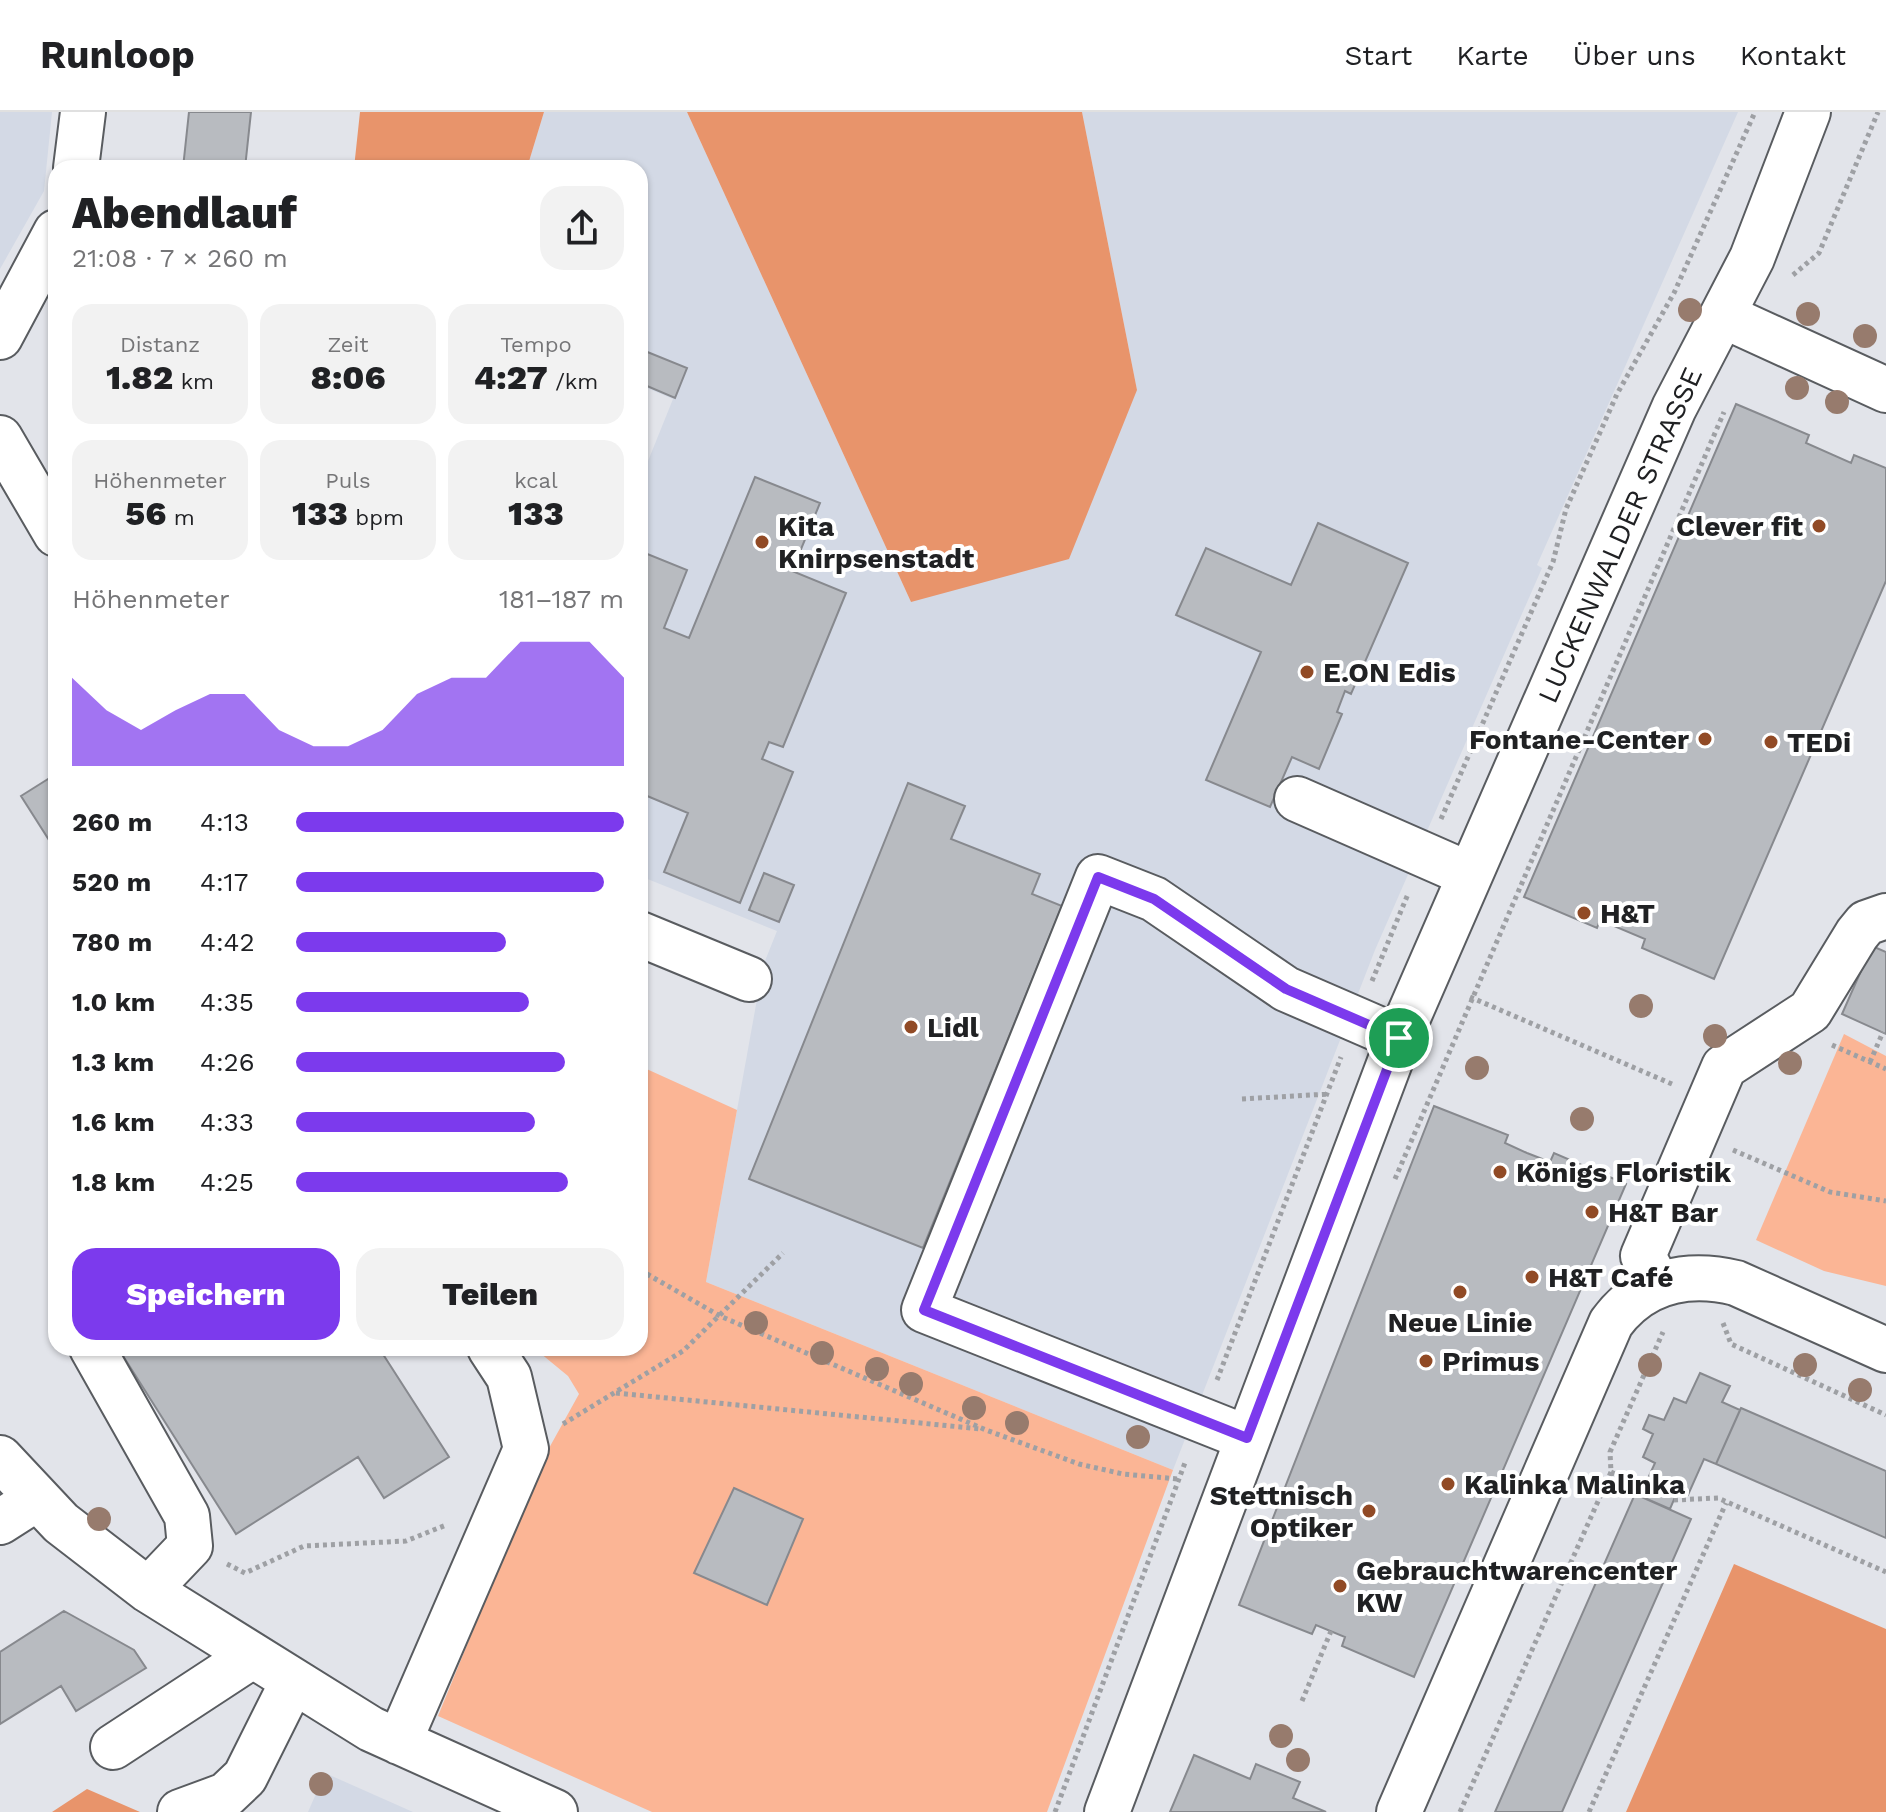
<!DOCTYPE html>
<html lang="de">
<meta charset="utf-8">
<style>
body{margin:0;font-family:"Work Sans",sans-serif;background:#f2f2f2;color:#202124;height:100vh;display:flex;flex-direction:column;font-size:30px;white-space:nowrap}
*{box-sizing:border-box;margin:0}
p{font-size:26px;color:#757577}
.icon{flex:none;width:44px;height:44px;fill:none;stroke:currentColor;stroke-width:2;stroke-linecap:round;stroke-linejoin:round}
.map{position:relative;flex:1;overflow:hidden}
.panel{position:absolute;left:48px;top:48px;width:600px;height:1196px;display:flex;flex-direction:column;background:#fff;border-radius:24px;box-shadow:0 2px 6px #0004}
.panel>*{flex:none}
.pin{position:absolute;display:grid;place-items:center;width:68px;height:68px;color:#fff;margin:-34px;border:4px solid #fff;border-radius:50%;box-shadow:0 2px 8px #0007}
.round{display:grid;place-items:center;flex:none;width:84px;height:84px;border-radius:24px;background:#f2f2f2}
.headline{display:flex;align-items:center;justify-content:space-between;height:136px;padding:0 24px}
h1{font-size:44px;font-weight:800;line-height:60px}
.figures{display:grid;grid-template-columns:repeat(3,1fr);gap:12px;height:136px;padding:8px 24px}
.figures div{display:grid;align-content:center;border-radius:20px;background:#f2f2f2;text-align:center}
.figures b{font-size:34px;font-weight:800}
.figures small{font-size:22px;font-weight:400}
.figures p{font-size:22px}
.chart{height:224px;padding:16px 24px}
.chart p{display:flex;justify-content:space-between}
.chart svg{width:100%;height:144px;margin-top:8px;fill:#7c3aed;opacity:.7}
.primary-button{display:flex;gap:16px;margin-top:auto;padding:16px 24px}
.primary-button a{flex:1;height:92px;border-radius:24px;background:#7c3aed;color:#fff;font-size:32px;font-weight:800;line-height:92px;text-align:center}
.primary-button a+a{background:#f2f2f2;color:#202124}
ul{padding:0 24px;list-style:none;font-size:26px}
li{display:grid;grid-template-columns:128px 96px 1fr;align-items:center;height:60px}
li i{height:20px;border-radius:10px;background:#7c3aed}
header{display:flex;align-items:center;gap:48px;box-sizing:border-box;height:112px;padding:0 40px;background:#fff;border-bottom:2px solid #e0e0e0}
header strong{font-size:38px}
nav{display:flex;gap:44px;margin-inline-start:auto;font-size:28px}
.map>svg:first-child{display:block}
</style>
<header>
<strong>Runloop</strong>
<nav><a>Start</a><a>Karte</a><a>Über uns</a><a>Kontakt</a></nav>
</header>
<div class="map">
<svg width="1886" height="1700" viewBox="0 0 1886 1700">
<rect width="100%" height="100%" fill="#e2e4ea"/>
<path fill="#d3d9e5" d="M0,0H52L44,79L0,157Z
M544,0H687L911,490L1137,278L1082,0H1738L1537,453L1542,456L1375,838L1173,1358L706,1170L763,854L777,819L640,764V369L673,287L640,273V56H527Z
M325,1661L413,1700H308Z"/>
<path fill="#fbb595" d="M1844,922L1886,944V1174L1824,1159L1756,1128Z
M640,954L737,998L706,1170L1173,1358L1047,1700H652L438,1604L543,1347L579,1282L568,1264L534,1236H640Z"/>
<path fill="#e8946b" d="M360,0H544L527,56H354Z
M687,0H1082L1137,278L1069,447L911,490Z
M1734,1452L1886,1517V1700H1626Z
M87,1677L140,1700H52Z"/>
<path fill="#b8bbc0" stroke="#87898e" stroke-width="2" d="M189,0H251L245,56H183Z
M640,237L687,256L675,286L640,271Z
M1736,292L1809,323L1806,331L1851,351L1854,343L1886,356V469L1714,867L1642,836L1645,827L1600,808L1597,816L1524,785Z
M755,365L820,391L792,459L846,481L783,635L769,630L762,647L793,660L740,791L664,760L688,701L640,681V439L687,458L664,516L689,526Z
M1318,411L1408,451L1351,582L1345,579L1337,600L1342,602L1319,657L1292,645L1270,695L1206,668L1261,540L1176,503L1206,436L1291,473Z
M56,662V739L21,684Z
M908,671L965,694L951,727L1040,762L1032,782L1062,794L923,1136L749,1067Z
M764,761L794,773L779,810L749,798Z
M1872,834L1886,840V922L1842,902Z
M1434,994L1508,1023L1505,1031L1527,1041L1550,1050L1554,1041L1626,1072L1414,1565L1342,1534L1345,1525L1316,1513L1312,1522L1239,1493Z
M118,1236H379L449,1345L384,1386L358,1345L236,1422Z
M1700,1261L1730,1274L1722,1290L1740,1298L1716,1352L1704,1347L1688,1383L1678,1378L1670,1397L1640,1384L1655,1351L1643,1345L1653,1322L1643,1317L1649,1303L1664,1308L1674,1286L1686,1291Z
M1741,1296L1886,1359V1426L1716,1352Z
M734,1376L803,1407L767,1493L694,1461Z
M1635,1382L1691,1407L1562,1700H1495Z
M64,1499L134,1538L146,1556L76,1599L61,1574L0,1612V1540Z
M1194,1643L1250,1667L1256,1652L1300,1670L1293,1686L1326,1700H1170Z"/>
<g fill="none" stroke-linecap="round" stroke-linejoin="round">
<defs>
<path id="minor" d="M76,56L83,0
M1724,204L1886,278
M0,225L56,120
M0,326L56,422
M1297,687L1468,762
M640,822L749,867
M1658,1172L1643,1144L1724,955L1810,899L1857,822L1866,811L1886,804
M92,1236L187,1404L190,1434L148,1478
M1247,1326L924,1198L1098,765L1154,787L1286,877L1399,926
M0,1346L61,1411L148,1478L371,1617L555,1700
M0,1410L36,1387
M399,1630L526,1337L509,1265L490,1236
M113,1635L252,1544
M180,1700L226,1683L245,1665L293,1569
M1399,1700L1611,1211C1642,1169 1686,1159 1736,1171L1886,1238"/>
<path id="major" d="M1107,1700L1399,926L1674,296L1752,146L1808,0"/>
</defs>
<use href="#minor" stroke="#595c60" stroke-width="48"/>
<use href="#major" stroke="#595c60" stroke-width="48"/>
<path stroke="#9ea0a4" stroke-width="5" stroke-dasharray="4 4" stroke-linecap="butt" d="M1793,163L1819,141L1878,0
M1441,707L1553,450L1566,397L1617,282L1674,181L1755,0
M1372,869L1408,782
M1470,885L1672,972
M1832,933L1886,957
M1870,950L1883,920
M1242,987L1329,982
M1733,1038L1830,1080L1886,1089
M1395,1067L1724,300
M640,1158L720,1204L986,1318L1079,1352L1123,1362L1178,1367
M1723,1211L1731,1232L1886,1303
M1217,1268L1341,945
M616,1281L981,1317
M563,1312L683,1239L783,1141
M1611,1360L1644,1375
M1674,1388L1718,1386L1886,1460
M227,1452L245,1461L304,1434L406,1429L446,1413
M1302,1589L1331,1519
M1055,1700L1186,1348
M1460,1700L1611,1360L1610,1340L1663,1220
M1589,1700L1726,1391"/>
<use href="#minor" stroke="#fff" stroke-width="44"/>
<use href="#major" stroke="#fff" stroke-width="44"/>
</g>
<g fill="#977b6d">
<circle cx="1690" cy="198" r="12"/>
<circle cx="1808" cy="202" r="12"/>
<circle cx="1865" cy="224" r="12"/>
<circle cx="1797" cy="276" r="12"/>
<circle cx="1837" cy="290" r="12"/>
<circle cx="1641" cy="894" r="12"/>
<circle cx="1715" cy="924" r="12"/>
<circle cx="1790" cy="951" r="12"/>
<circle cx="1477" cy="956" r="12"/>
<circle cx="1582" cy="1007" r="12"/>
<circle cx="756" cy="1211" r="12"/>
<circle cx="822" cy="1241" r="12"/>
<circle cx="1650" cy="1253" r="12"/>
<circle cx="1805" cy="1253" r="12"/>
<circle cx="877" cy="1257" r="12"/>
<circle cx="911" cy="1272" r="12"/>
<circle cx="1860" cy="1278" r="12"/>
<circle cx="974" cy="1296" r="12"/>
<circle cx="1017" cy="1311" r="12"/>
<circle cx="1138" cy="1325" r="12"/>
<circle cx="99" cy="1407" r="12"/>
<circle cx="1281" cy="1624" r="12"/>
<circle cx="1298" cy="1648" r="12"/>
<circle cx="321" cy="1672" r="12"/>
</g>
<g fill="none" stroke-linecap="round" stroke-linejoin="round">
<defs>
<path id="route" d="M1098,765L1154,787L1286,877L1399,926L1247,1326L924,1198Z"/>
</defs>
<use href="#route" stroke="#fff" stroke-width="16"/>
<use href="#route" stroke="#7c3aed" stroke-width="10"/>
</g>
<g fill="#914a25" stroke="#fff" stroke-width="3">
<circle cx="1819" cy="414" r="8"/>
<circle cx="762" cy="430" r="8"/>
<circle cx="1307" cy="560" r="8"/>
<circle cx="1705" cy="627" r="8"/>
<circle cx="1771" cy="630" r="8"/>
<circle cx="1584" cy="801" r="8"/>
<circle cx="911" cy="915" r="8"/>
<circle cx="1500" cy="1060" r="8"/>
<circle cx="1592" cy="1100" r="8"/>
<circle cx="1532" cy="1165" r="8"/>
<circle cx="1460" cy="1180" r="8"/>
<circle cx="1426" cy="1249" r="8"/>
<circle cx="1448" cy="1372" r="8"/>
<circle cx="1369" cy="1399" r="8"/>
<circle cx="1340" cy="1474" r="8"/>
</g>
<g text-anchor="middle" dominant-baseline="central" stroke-width="8" stroke-linejoin="round" paint-order="stroke">
<g font-size="28" font-weight="bold" fill="#202123" stroke="#fff" text-anchor="start">
<text x="778" y="414">Kita<tspan x="778" dy="32">Knirpsenstadt</tspan></text>
<text x="1803" y="414" text-anchor="end">Clever fit</text>
<text x="1323" y="560">E.ON Edis</text>
<text x="1689" y="627" text-anchor="end">Fontane-Center</text>
<text x="1787" y="630">TEDi</text>
<text x="1600" y="801">H&amp;T</text>
<text x="927" y="915">Lidl</text>
<text x="1516" y="1060">Königs Floristik</text>
<text x="1608" y="1100">H&amp;T Bar</text>
<text x="1548" y="1165">H&amp;T Café</text>
<text x="1460" y="1210" text-anchor="middle">Neue Linie</text>
<text x="1442" y="1249">Primus</text>
<text x="1464" y="1372">Kalinka Malinka</text>
<text x="1353" y="1383" text-anchor="end">Stettnisch<tspan x="1353" dy="32">Optiker</tspan></text>
<text x="1356" y="1458">Gebrauchtwarencenter<tspan x="1356" dy="32">KW</tspan></text>
</g>
<g font-size="28" fill="#202123" stroke="#fff">
<text transform="translate(1620 423) rotate(-66)">LUCKENWALDER STRASSE</text>
</g>
</g>
</svg>
<div class="pin" style="left:1399px;top:926px;background:#1e9e55"><svg class="icon" aria-label="arrive" viewBox="0 0 24 24"><path d="M6 21V4h12l-3 4 3 4H6"/></svg></div>
<section class="panel">
<div class="headline"><div><h1>Abendlauf</h1><p>21:08 · 7 × 260 m</p></div><a class="round"><svg class="icon" aria-label="share" viewBox="0 0 24 24"><path d="M12 15V3M7 8l5-5 5 5M5 13v7h14v-7"/></svg></a></div>
<div class="figures">
<div><p>Distanz</p><b>1.82<small> km</small></b></div>
<div><p>Zeit</p><b>8:06</b></div>
<div><p>Tempo</p><b>4:27<small> /km</small></b></div>
</div>
<div class="figures">
<div><p>Höhenmeter</p><b>56<small> m</small></b></div>
<div><p>Puls</p><b>133<small> bpm</small></b></div>
<div><p>kcal</p><b>133</b></div>
</div>
<div class="chart"><p><span>Höhenmeter</span>181–187 m</p>
<svg viewBox="0 0 160 44" preserveAspectRatio="none"><path d="M0 44V17L10 27L20 33L30 27L40 22L50 22L60 33L70 38L80 38L90 33L100 22L110 17L120 17L130 6L140 6L150 6L160 17V44z"/></svg>
</div>
<ul>
<li><b>260 m</b>4:13<i style="width:100%"></i></li>
<li><b>520 m</b>4:17<i style="width:94%"></i></li>
<li><b>780 m</b>4:42<i style="width:64%"></i></li>
<li><b>1.0 km</b>4:35<i style="width:71%"></i></li>
<li><b>1.3 km</b>4:26<i style="width:82%"></i></li>
<li><b>1.6 km</b>4:33<i style="width:73%"></i></li>
<li><b>1.8 km</b>4:25<i style="width:83%"></i></li>
</ul>
<div class="primary-button"><a>Speichern</a><a>Teilen</a></div>
</section>
</div>
